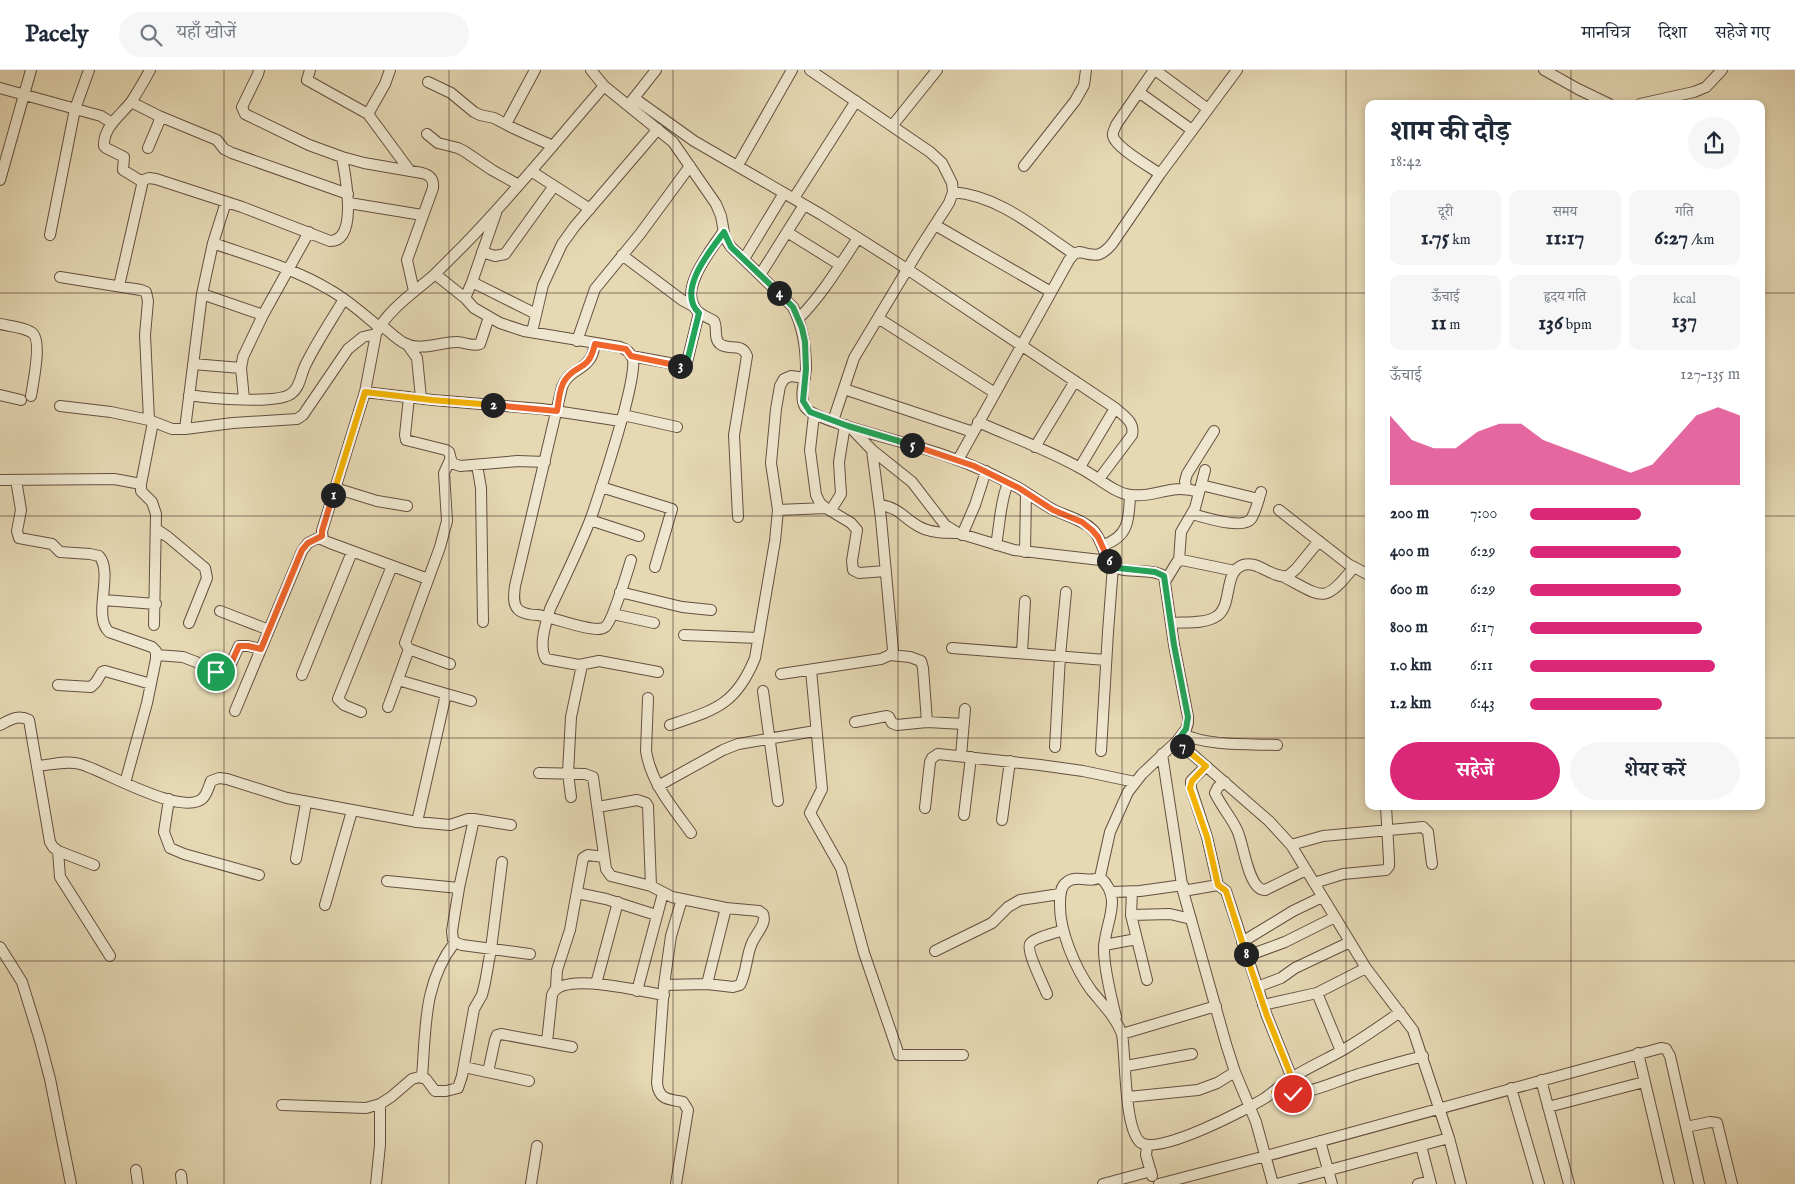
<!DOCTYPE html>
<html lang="hi">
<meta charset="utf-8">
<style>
body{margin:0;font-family:"IM FELL English","Noto Serif Devanagari",serif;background:#f6f6f7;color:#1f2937;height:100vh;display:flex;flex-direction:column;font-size:19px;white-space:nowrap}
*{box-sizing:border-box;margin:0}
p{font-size:16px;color:#747a83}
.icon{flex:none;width:28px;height:28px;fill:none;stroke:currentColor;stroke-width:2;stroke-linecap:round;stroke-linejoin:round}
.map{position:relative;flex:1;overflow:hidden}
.panel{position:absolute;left:1365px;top:30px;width:400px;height:710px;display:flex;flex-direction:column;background:#fff;border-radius:10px;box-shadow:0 2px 8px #0003}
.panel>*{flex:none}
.pin{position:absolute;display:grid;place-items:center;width:42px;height:42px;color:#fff;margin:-21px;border:2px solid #fff;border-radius:50%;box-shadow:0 1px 5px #0007}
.km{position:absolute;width:25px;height:25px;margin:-12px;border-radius:50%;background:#222;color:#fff;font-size:14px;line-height:25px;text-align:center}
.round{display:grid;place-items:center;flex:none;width:52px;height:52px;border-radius:26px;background:#f6f6f7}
.overview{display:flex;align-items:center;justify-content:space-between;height:85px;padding:0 25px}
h1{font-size:28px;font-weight:700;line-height:38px}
.stats{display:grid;grid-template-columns:repeat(3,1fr);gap:8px;height:85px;padding:5px 25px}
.stats div{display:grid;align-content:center;border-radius:10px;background:#f6f6f7;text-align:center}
.stats b{font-size:21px;font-weight:700}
.stats small{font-size:14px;font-weight:400}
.stats p{font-size:14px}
.chart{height:140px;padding:10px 25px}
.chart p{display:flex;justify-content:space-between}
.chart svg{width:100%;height:90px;margin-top:5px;fill:#db2777;opacity:.7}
.button{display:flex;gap:10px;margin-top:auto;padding:10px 25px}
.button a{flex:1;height:58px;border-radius:30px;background:#db2777;color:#fff;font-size:20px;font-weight:700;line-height:58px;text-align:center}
.button a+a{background:#f6f6f7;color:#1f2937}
ul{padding:0 25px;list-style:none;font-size:16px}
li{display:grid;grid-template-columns:80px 60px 1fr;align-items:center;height:38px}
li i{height:12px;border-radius:6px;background:#db2777}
header{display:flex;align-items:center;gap:30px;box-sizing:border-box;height:70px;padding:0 25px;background:#fff;border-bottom:1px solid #e0e1e3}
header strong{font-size:24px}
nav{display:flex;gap:28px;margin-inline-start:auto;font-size:18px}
.search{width:350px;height:45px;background:#f6f6f7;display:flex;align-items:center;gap:12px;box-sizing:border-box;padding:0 18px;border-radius:28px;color:#747a83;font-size:19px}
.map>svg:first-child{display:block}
</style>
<header>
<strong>Pacely</strong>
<div class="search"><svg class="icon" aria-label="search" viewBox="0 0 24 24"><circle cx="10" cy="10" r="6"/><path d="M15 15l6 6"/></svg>यहाँ खोजें</div>
<nav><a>मानचित्र</a><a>दिशा</a><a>सहेजे गए</a></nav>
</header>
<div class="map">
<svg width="1795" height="1114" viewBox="0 0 1795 1114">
<rect width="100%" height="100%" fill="#e5d8b3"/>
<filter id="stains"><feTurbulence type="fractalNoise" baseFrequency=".004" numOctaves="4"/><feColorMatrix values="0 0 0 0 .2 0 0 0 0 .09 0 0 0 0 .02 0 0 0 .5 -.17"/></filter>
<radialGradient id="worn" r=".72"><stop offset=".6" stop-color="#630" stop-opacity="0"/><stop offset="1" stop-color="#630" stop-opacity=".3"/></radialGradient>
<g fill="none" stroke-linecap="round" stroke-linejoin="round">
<defs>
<path id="street" d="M259,0L258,4L242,37L245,44L309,75L342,87L364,93L422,103C430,105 434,109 433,118L407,190L414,221
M310,0L307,10L368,44L410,101
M591,0L604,16L673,72L716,134L721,146L725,168L731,177L793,237C803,257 806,277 806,299C805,310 799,326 805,337C813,350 896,370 915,376C951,386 984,399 1017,417C1029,424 1040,432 1052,439C1065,446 1082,449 1093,460C1103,470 1104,489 1113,496C1126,505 1150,497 1164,506L1174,575L1188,647V653L1186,659L1177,671L1142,704L1128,722L1110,762L1100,807C1091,814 1077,804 1067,812C1060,816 1060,826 1060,833C1059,860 1075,898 1091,920C1103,935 1115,946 1122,964C1126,988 1124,1057 1140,1072C1156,1087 1247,1039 1265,1028C1275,1021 1283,1013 1293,1007C1309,997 1327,989 1343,980C1363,968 1382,955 1400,942
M810,0L930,82L942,93L952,113L953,122L949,133L920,178L854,288L833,351
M1154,0L1116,55C1115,59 1112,62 1113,66C1116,78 1149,96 1160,104
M1155,0L1208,39
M1544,0L1578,19L1609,34
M428,12L451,23L474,42L480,45L494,48L513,58L553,76
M0,18L101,46L112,53
M1140,23L1192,60
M634,28L694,71L822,145L907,199L1115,338C1124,346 1135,352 1132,365L1099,409
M131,32L159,46V52L148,78
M630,33L656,0
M1640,34L1694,22L1706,17L1722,0
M368,44L385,14L390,0
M159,46L217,70L224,79L232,83L348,124
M506,54L535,0
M892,56L937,0
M427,64L438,73L458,78L464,81L492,100L519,115
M738,95L792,0
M1024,96L1075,31L1084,15L1086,0
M531,101L590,139
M0,110L31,0
M141,111L149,108L156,109L242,137L330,171C359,171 345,104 342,87
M953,122C1000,126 1036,159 1074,184
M794,128L856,31
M349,133L422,145
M935,155L1051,222
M723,162C712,179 680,217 695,238C699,245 708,247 714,251C718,258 713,268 720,274C729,281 742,272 747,286L734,365L738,447
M787,162L840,195
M50,165L75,39L89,0
M213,173C252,187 294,198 330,220C348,230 363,244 379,257
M482,182L495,186L505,184L554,116
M622,185L682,230L693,236
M744,189L784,123
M435,204L465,228L474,238L500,253L524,261L620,277C626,279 631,283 633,289C635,301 627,330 624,342C614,378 603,413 591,448C579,479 564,509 550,539C546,553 538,576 546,589L579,595L599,591L658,602
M760,205L804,135
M60,207L141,220L146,222L148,231L145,265L149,350
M472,212L536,244
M119,216L142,115L141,111L123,100L124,87L106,78L104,76C103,57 121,45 131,32C138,22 144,11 150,0
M202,224L263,245
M465,228L472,212L496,143
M799,248C823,224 839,196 858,168
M878,248L995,323
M0,254C9,256 22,257 31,262C43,268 33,313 31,326
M381,255C389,261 397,270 406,274C422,281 441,272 457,272C465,272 472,277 480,274L489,247
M532,262L543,215L562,174L575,156L658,59
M577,271L595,219L640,164L690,96
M407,274L417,288L421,328
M595,274C594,279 593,285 590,289C582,301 568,301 562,317L515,516C514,524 512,536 520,541C525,544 533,545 538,545C556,548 581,559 598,559C600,559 604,558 605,557C612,553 628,500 631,490
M631,286L686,296L699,243
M193,294L241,298
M844,319L973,362
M365,322L433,330L542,339L621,351
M0,325L21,330
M189,325C208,328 279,335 292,323C300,317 301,304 305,296C316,273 331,251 344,229
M409,327L405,365L406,370L446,380L449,382L452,393L460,396L518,391L545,392
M244,329L241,298L243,287L263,245L309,162
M60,336L111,342L149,350L172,359H185L233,353L297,349L303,345L348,279L363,267L376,264
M623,345L677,357
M814,345L810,380L816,425L820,433L826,438
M153,352L141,414V421L152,432L156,444L154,555
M978,352C1012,367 1048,380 1080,398C1095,405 1115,424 1131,425C1156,428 1170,413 1199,422
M850,357L872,380L912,412L945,455L958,463L1014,480L1109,491
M185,359L202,224L213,173L226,132
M1035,377L1075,311
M958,390L1069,190L1074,184L1079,182C1095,185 1099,189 1112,174L1160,104L1237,0
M477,395L481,418L483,552
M1080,397L1115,338
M0,410L114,409L141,414
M16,410L21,440L17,461L19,468L52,474L60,482L90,484L99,486C114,503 92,546 109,562L152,577L156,581V589L147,633L125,713
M1201,415L1259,429
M601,417L672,439L655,497
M335,418L377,431L407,436
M1186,418L1185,411L1187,404L1214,361
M880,435C900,438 902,447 918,456C930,463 944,463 957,463
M778,440L826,438L851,453L857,460L852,491L853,500L859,503L886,501
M831,440L841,424L839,392L845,355
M1279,440L1348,494L1369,505
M1192,444C1204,447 1242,460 1251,449C1256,442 1258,430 1261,422
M590,450L639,466
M156,459L168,467L205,498L207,508L189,553
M962,465L975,435L986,401
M996,475C1000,454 1000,432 1008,413
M1103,475C1129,467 1129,449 1130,425
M1025,482L1026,423
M1179,491L1181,462L1195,438L1205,400
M1284,507C1324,528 1324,534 1354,497
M428,509L330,473L323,470L322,461L325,451L365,322L376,264C386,241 416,221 434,205C444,195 454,185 464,175C513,125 558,69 604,16
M1166,510L1177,492L1182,490L1235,501
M620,522L682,537L711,540
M103,530L156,534
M220,541L269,560
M613,544L654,553
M1171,553C1185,552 1206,554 1217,546C1233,535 1223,502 1243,495C1258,490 1272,509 1288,506L1296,499L1319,471
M684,565L758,568
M952,578L1106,590
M1022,582L1025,531
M157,585L183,587L196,592L216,602L221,603L225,602L229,598L239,576H248L261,579
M890,585L910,587L921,591L923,598L927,652
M450,594L409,579L405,573L440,477L447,451L444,403L450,390
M811,600L822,719L810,743L841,798L864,883L899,985H963
M781,604L881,589L890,585L893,580L881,449L872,380
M302,605L352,482
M398,610L471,631
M58,615L91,617L96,612L102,602L105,601L151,614
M763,621L778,731
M648,628L646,681C651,713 673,738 691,763
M388,637L409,579
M235,641L302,481L308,473L322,466
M361,642L344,635L338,629L392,496
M855,652L887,646L889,647L892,653L897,655L927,652L964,654
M0,655C10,650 18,644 29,650L50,772L53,777L58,781L94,795
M670,655C715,640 736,635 755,588L775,471L778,440L771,393L776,339L780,316L784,309L791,306L805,308
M1183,664C1206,676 1250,674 1277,675
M1177,671L1269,751L1291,775L1366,898L1413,960L1449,1068L1461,1114
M1055,677L1060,586L1066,522
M1101,681L1108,562L1113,496
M1162,684L1183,821L1226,974L1235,1002L1256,1052L1273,1114
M961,686L965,639
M38,696C51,695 67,690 80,694C103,700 183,748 203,728C207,724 209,716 211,711L219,708L227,709L287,728L417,752L450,755L468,749H474L511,755
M1206,696L1191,711V718L1207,767L1218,815
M539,703L585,704L593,707L606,799L611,806L651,816L672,827L726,838L759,841L763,844C767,854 756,863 752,873C746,886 747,902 740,915L733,917L707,914L664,915
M1225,712L1218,717L1215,723C1221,736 1231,747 1237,760C1244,774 1248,820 1265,820L1306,800
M658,716L723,680L738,674L815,661
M571,727L568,703L571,647L582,595
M169,729L164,762L170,778L184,784L259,805
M598,737L637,730L646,733L648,736L651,816
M925,738L930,692L932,688L938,684L1040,695L1083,701L1135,712
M964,745L971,687
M474,749L459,818L452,861L453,870L457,873L462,875L530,884
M1002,750L1010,691
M417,752L446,624
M1291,775L1323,766L1423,757L1428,762L1432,794
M58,781L60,807L110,886
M296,789L306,733
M1100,807C1125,830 1103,854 1104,882C1105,904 1111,926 1116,947
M387,811L459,818
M1314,813L1343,804L1386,800L1389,796V790L1386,736
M1183,821L1218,815L1226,821L1267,946L1292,1008
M1112,822L1140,821L1183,815
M1132,822L1131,845L1147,910
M577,823L606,829L656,845
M325,835L352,741
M1131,845L1170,844L1191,849
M1242,872L1293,841L1322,827
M1104,875L1137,869
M0,877L22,912L39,967L50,1009L71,1114
M935,881L992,853L1008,837L1020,830L1060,824
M1247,886L1285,872L1335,847
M596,914L618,832
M707,914L726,838
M1257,917L1281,908L1295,898L1350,872
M556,918L557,900L570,860L583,788L588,785L604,787
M637,921L663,823
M1317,923L1341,981
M1047,924C1044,916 1026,881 1030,874C1033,868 1056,863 1063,860
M1263,935L1317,923L1366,898
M1122,964L1216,936
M547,972L552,925C560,900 643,922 664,925
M1638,983L1669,1114
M1126,996L1192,984
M464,997L529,1011
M488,1002L495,970L497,965L501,964L572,977
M422,1007C426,958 423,913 455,872
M1541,1010L1569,1114
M1511,1018L1539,1114
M1274,1021C1302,1029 1330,1013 1356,1005C1378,998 1401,992 1423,986
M1128,1027L1198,1020L1217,1013L1235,1002
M282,1035L366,1038L380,1034L391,1027L412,1009L419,1007L426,1009L435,1021H446L458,1018L462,1006L474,939L482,925L485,913L491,879L502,792
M1548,1037L1644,1012
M1686,1057L1710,1052L1717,1053L1732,1114
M1320,1071L1332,1114
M1147,1076L1146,1085L1152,1106
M1421,1076L1431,1114
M136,1100L138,1114
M181,1105L182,1114
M376,1114L380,1075V1034
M531,1114L537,1076
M676,1114L688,1040L683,1032C668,1029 659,1030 657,1013L664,915L671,866L682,829
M1103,1114L1151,1101
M1159,1114L1266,1086L1661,978L1666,979L1670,986L1699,1114
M1277,1114L1449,1068
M1418,1114L1430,1111"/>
</defs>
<use href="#street" stroke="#645040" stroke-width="12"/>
<use href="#street" stroke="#eee6ce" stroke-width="10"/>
</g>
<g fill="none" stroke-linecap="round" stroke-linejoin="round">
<defs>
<path id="split-1" d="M216,602H226L229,598L239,576H248L261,579L302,480L308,473L322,466V461L333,425"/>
<path id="split-2" d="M333,425L365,322L432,330L493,335"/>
<path id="split-3" d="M493,335L557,341C559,331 559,318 565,310C578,292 588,303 595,274L626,279L631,286L680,296"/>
<path id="split-4" d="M680,296H686L699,243C676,221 710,181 724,162L731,177L779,223"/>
<path id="split-5" d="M779,223L793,237L802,258L805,272L806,299L803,331L810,342L848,356L912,375"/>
<path id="split-6" d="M912,375L974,396L1019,418L1053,440L1082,452L1092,460L1098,467L1109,491"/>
<path id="split-7" d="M1109,491L1113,496L1118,498L1155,502L1164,506L1174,575L1188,647L1186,659L1177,671L1182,676"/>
<path id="split-8" d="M1182,676L1206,696L1192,711L1190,718L1207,767L1218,815L1226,821L1246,884"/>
<path id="split-9" d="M1246,884L1267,946L1292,1008L1274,1022L1286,1024H1293"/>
</defs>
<use href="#split-1" stroke="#fff" stroke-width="10"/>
<use href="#split-2" stroke="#fff" stroke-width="10"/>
<use href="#split-3" stroke="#fff" stroke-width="10"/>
<use href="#split-4" stroke="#fff" stroke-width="10"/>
<use href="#split-5" stroke="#fff" stroke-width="10"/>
<use href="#split-6" stroke="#fff" stroke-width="10"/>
<use href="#split-7" stroke="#fff" stroke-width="10"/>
<use href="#split-8" stroke="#fff" stroke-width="10"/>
<use href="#split-9" stroke="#fff" stroke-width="10"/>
<use href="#split-1" stroke="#f0652b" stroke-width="6"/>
<use href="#split-2" stroke="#f5b400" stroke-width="6"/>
<use href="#split-3" stroke="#f0652b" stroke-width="6"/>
<use href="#split-4" stroke="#22a559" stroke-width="6"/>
<use href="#split-5" stroke="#22a559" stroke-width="6"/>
<use href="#split-6" stroke="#f0652b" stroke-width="6"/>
<use href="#split-7" stroke="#22a559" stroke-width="6"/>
<use href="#split-8" stroke="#f5b400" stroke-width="6"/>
<use href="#split-9" stroke="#f5b400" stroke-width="6"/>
</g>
<path fill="none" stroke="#39231a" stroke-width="1" stroke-opacity="0.55" d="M224,0V1114M449,0V1114M673,0V1114M898,0V1114M1122,0V1114M1346,0V1114M1571,0V34M0,223H1369M1761,223H1795M0,446H1369M1761,446H1795M0,668H1369M1761,668H1795M1571,736V1114M0,891H1795"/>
<rect width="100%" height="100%" filter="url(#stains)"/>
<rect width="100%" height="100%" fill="url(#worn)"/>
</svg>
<div class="pin" style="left:216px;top:602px;background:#1e9e55"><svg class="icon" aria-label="arrive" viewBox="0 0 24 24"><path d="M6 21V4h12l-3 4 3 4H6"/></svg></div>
<div class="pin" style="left:1293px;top:1024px;background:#d93025"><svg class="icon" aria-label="check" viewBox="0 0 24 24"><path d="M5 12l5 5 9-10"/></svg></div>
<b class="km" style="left:333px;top:425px">1</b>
<b class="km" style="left:493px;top:335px">2</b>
<b class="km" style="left:680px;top:296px">3</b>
<b class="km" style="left:779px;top:223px">4</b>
<b class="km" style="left:912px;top:375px">5</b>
<b class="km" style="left:1109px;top:491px">6</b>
<b class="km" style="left:1182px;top:676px">7</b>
<b class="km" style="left:1246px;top:884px">8</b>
<section class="panel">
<div class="overview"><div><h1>शाम की दौड़</h1><p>18:42</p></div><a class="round"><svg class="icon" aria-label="share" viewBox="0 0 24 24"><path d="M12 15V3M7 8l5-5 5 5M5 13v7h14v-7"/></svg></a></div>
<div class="stats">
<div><p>दूरी</p><b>1.75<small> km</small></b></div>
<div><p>समय</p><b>11:17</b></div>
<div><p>गति</p><b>6:27<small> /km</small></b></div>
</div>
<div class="stats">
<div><p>ऊँचाई</p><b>11<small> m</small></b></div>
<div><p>हृदय गति</p><b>136<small> bpm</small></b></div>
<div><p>kcal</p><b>137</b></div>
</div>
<div class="chart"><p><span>ऊँचाई</span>127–135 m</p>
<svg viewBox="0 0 160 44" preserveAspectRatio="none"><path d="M0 44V10L10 22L20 26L30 26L40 18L50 14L60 14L70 22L80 26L90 30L100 34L110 38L120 34L130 22L140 10L150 6L160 10V44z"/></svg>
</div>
<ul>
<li><b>200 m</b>7:00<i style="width:53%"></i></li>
<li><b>400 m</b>6:29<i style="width:72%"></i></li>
<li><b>600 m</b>6:29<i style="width:72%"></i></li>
<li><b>800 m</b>6:17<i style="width:82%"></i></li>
<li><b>1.0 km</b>6:11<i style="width:88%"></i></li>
<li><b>1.2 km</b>6:43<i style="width:63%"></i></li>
</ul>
<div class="button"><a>सहेजें</a><a>शेयर करें</a></div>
</section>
</div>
